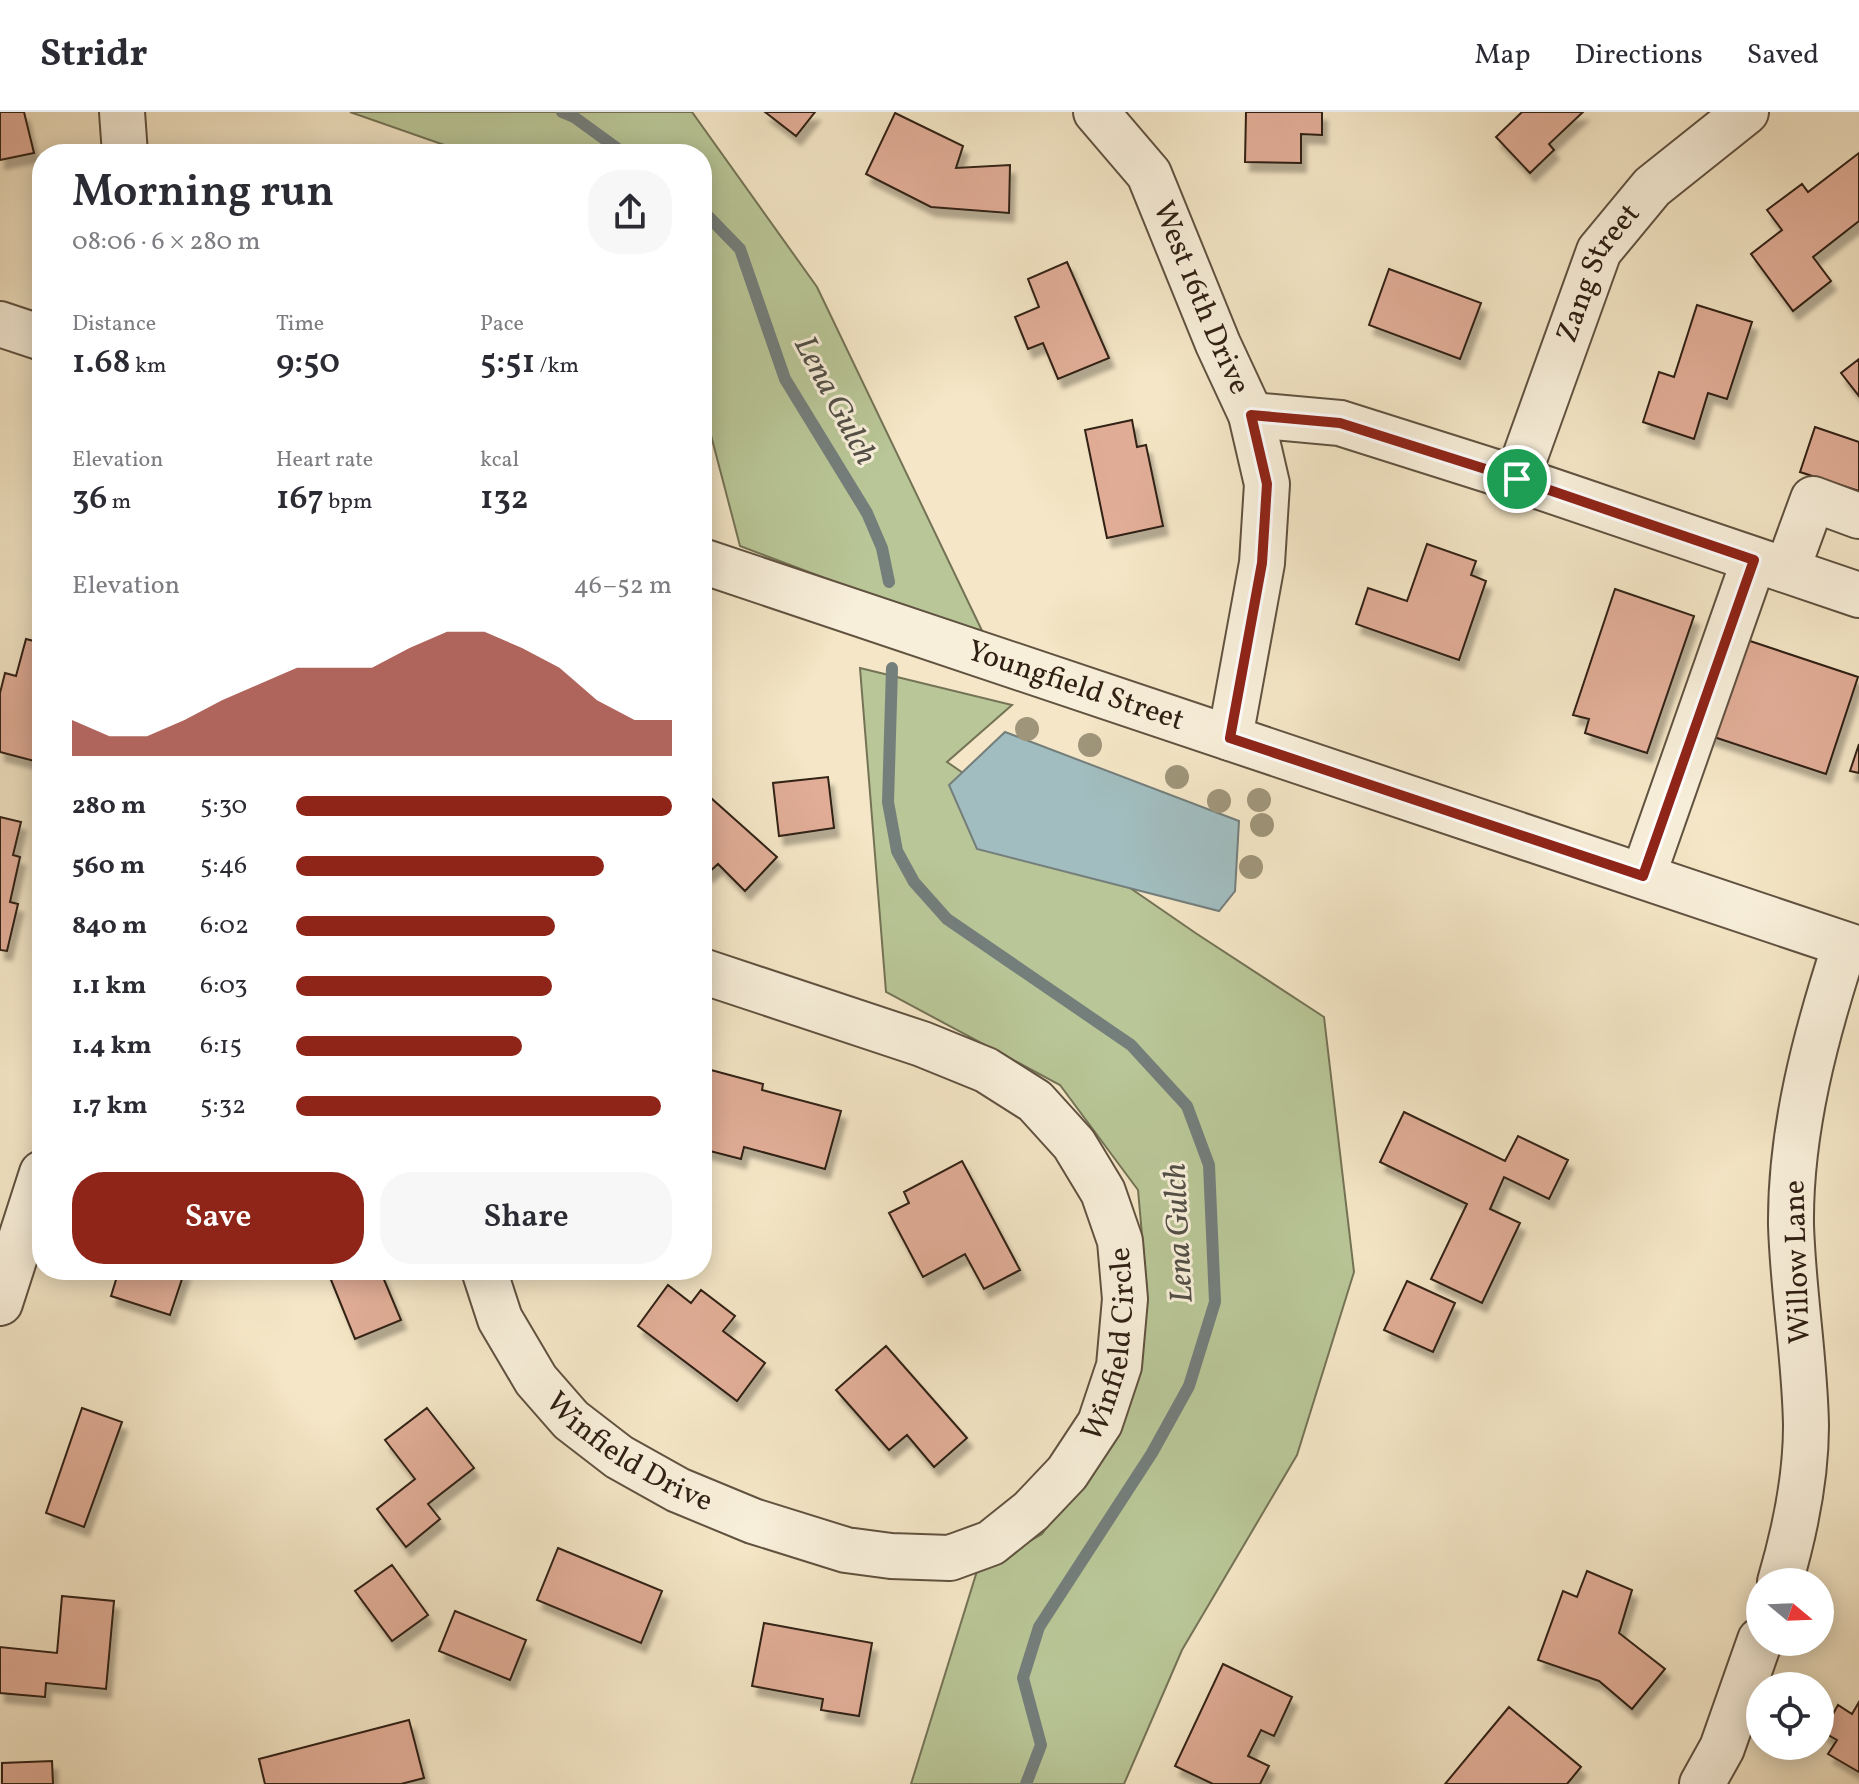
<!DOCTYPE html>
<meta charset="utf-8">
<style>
body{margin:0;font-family:Vollkorn,serif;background:#f7f7f7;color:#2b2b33;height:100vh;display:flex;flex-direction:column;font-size:30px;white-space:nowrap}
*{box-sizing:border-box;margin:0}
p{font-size:26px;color:#7c7c81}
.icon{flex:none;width:44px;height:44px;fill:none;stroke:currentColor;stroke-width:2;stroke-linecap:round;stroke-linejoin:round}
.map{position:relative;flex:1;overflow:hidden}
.details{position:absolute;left:32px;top:32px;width:680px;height:1136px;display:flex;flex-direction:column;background:#fff;border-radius:32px;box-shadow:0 4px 20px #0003}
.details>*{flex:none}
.needle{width:52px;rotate:109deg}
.fabs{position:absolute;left:1746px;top:1456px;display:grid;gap:16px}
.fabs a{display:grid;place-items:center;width:88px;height:88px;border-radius:50%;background:#fff;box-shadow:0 4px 20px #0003;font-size:40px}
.pin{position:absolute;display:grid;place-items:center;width:68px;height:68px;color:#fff;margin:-34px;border:4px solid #fff;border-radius:50%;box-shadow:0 2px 8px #0007}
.round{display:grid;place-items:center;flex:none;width:84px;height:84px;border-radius:32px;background:#f7f7f7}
.head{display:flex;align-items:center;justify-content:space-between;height:136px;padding:0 40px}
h1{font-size:44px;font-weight:600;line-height:60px}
.figures{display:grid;grid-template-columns:repeat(3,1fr);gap:12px;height:136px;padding:8px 40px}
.figures div{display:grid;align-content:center}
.figures b{font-size:34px;font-weight:600}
.figures small{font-size:22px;font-weight:400}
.figures p{font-size:22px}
.chart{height:224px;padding:16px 40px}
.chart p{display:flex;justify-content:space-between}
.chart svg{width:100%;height:144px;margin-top:8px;fill:#8f2418;opacity:.7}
.action{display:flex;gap:16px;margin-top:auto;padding:16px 40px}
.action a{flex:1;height:92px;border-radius:32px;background:#8f2418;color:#fff;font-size:32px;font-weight:600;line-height:92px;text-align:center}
.action a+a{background:#f7f7f7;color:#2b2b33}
ul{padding:0 40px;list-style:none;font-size:26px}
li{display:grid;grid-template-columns:128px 96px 1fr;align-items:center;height:60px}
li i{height:20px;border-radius:10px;background:#8f2418}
header{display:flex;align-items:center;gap:48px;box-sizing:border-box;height:112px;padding:0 40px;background:#fff;border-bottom:2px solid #e1e1e2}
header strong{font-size:38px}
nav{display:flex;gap:44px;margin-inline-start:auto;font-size:28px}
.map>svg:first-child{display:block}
</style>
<header>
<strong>Stridr</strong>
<nav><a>Map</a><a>Directions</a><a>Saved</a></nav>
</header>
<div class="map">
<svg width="1859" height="1672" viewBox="0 0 1859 1672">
<defs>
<filter id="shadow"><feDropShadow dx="5" dy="9" stdDeviation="2" flood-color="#0004"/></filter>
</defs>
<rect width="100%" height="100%" fill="#f4e6c6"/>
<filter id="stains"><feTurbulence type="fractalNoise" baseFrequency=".0025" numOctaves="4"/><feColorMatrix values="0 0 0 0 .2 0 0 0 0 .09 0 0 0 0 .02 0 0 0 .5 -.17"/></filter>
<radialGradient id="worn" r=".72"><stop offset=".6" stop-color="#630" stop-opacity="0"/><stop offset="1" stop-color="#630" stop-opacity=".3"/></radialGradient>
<path fill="#b9c697" stroke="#747356" stroke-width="2" d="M350,0H692L817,175L986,527L740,434L702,289V42H470Z
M860,556L1012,593L947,650L1197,822L1324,905L1354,1160L1297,1343L1182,1538L1124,1672H911L977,1459L1042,1422L1113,1319L1147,1179L1138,1078L1060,973L886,880Z"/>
<path fill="#a1bdbf" stroke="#747e7b" stroke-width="2" d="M1005,620L1239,709L1235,779L1219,799L977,737L949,673Z"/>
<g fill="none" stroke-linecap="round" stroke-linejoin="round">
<path stroke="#747e7b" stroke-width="12" d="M562,0L574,5L625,42
M702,98L740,137L785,267L867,401L882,436L889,470
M892,556L888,690L897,739L914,770L947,807L1131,933L1187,994L1209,1053L1215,1190L1189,1274L1152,1341L1039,1515L1023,1566L1041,1633L1026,1672"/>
</g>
<path fill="#e1ad97" stroke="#302014" stroke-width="2" filter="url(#shadow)" d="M0,0H24L34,41L0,48Z
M765,0H815L796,24Z
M1246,0H1322V23L1301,22V51L1245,50Z
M1522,0H1583L1549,32L1554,38L1530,61L1496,25Z
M895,1L963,34L956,56L1010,53L1009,101L931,95L866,62Z
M1859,41V109L1813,145L1831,169L1793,199L1751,142L1782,118L1767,98L1802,72L1808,80Z
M1067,150L1109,246L1058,267L1043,231L1028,237L1015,205L1039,195L1028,167Z
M1389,157L1481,191L1460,247L1369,213Z
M1697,193L1752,210L1727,287L1708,281L1694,327L1643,310L1659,260L1674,265Z
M1859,247V284L1841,261Z
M1132,308L1137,335L1146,333L1163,414L1107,426L1085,318Z
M1815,315L1859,330V379L1800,360Z
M1427,432L1476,449L1471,463L1486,469L1459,548L1356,512L1368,476L1407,489Z
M1615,477L1694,504L1647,641L1585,621L1589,607L1573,603Z
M1741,526L1858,565L1826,662L1708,623Z
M26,527L42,531V651L0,640V581L5,561L16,564Z
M1859,632V661L1850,659Z
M828,665L834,716L779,724L773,671Z
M711,686L777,745L745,779L718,752L708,761L702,759V694Z
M0,705L21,710L13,743L20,745L10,790L18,792L7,839L0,838Z
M711,958L763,972L762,978L841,999L825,1057L744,1035L741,1047L702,1037V990Z
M1404,1000L1505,1049L1518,1024L1568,1048L1549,1087L1504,1065L1490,1097L1520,1111L1482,1191L1431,1167L1467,1092L1380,1050Z
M962,1049L1020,1158L984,1177L965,1142L923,1165L889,1101L909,1091L904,1080Z
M119,1158H185L170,1203L111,1184Z
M327,1158H380L401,1208L355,1227Z
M1407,1169L1455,1191L1433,1240L1384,1218Z
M668,1173L691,1191L701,1178L735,1204L723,1219L765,1251L737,1289L638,1214Z
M886,1234L967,1326L934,1355L907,1323L889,1338L836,1278Z
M82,1296L122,1310L84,1415L46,1401Z
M427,1296L474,1356L428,1392L440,1407L406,1435L377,1397L415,1367L385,1328Z
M558,1436L662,1479L641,1531L537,1488Z
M392,1453L428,1503L392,1529L355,1479Z
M1587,1459L1632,1478L1619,1521L1665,1557L1632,1597L1599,1569L1538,1548L1563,1479L1577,1485Z
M62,1484L114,1489L106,1577L46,1571L45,1585L0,1581V1535L57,1541Z
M455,1499L526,1528L510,1568L439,1539Z
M764,1511L872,1531L859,1604L821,1598L823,1587L752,1574Z
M1223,1552L1292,1585L1274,1624L1261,1618L1248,1644L1269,1654L1260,1672H1213L1175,1654Z
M1859,1590V1660L1828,1642L1837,1628L1823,1620L1838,1593L1852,1602Z
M1509,1595L1581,1655L1567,1672H1445Z
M409,1608L424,1666L401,1672H265L259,1647Z
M52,1649L53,1672H2V1651Z"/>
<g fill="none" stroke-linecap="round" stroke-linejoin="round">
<defs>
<g id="minor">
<path d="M122,0L125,42"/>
<path id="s1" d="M1096,0L1149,62L1218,232L1251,303L1267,372L1262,451L1230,626"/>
<path d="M0,212L42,226"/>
<path d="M1251,303L1340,311L1517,367L1859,483"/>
<path id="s2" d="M1517,367L1599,139L1652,75L1746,0"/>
<path id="s3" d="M702,449L1859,837"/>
<path d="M1787,458L1813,387L1859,404"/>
<path d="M1643,764L1754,448"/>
<path id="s4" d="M484,1158L500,1207L536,1268L571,1308L619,1345L678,1378L753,1409L846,1438L891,1444L950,1446L991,1431L1031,1399L1067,1361L1100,1311L1119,1254L1125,1187L1120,1129L1103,1080L1074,1032L1035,989L986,958L922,932L702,859"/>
<path d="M0,1191L42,1061"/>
<path d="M1780,1470C1795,1419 1806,1368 1806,1314C1805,1247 1793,1180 1791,1113C1790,1018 1816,922 1845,833"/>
<path d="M1702,1672L1722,1636L1760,1528"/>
</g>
</defs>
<use href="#minor" stroke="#615240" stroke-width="48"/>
<use href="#minor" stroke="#f8efda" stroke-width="44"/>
</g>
<g fill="#9f957a">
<circle cx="1027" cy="617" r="12"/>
<circle cx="1090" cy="633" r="12"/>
<circle cx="1177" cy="665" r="12"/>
<circle cx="1259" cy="688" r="12"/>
<circle cx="1219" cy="689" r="12"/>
<circle cx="1262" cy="713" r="12"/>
<circle cx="1251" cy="755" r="12"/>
</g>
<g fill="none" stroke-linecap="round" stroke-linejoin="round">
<defs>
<path id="route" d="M1251,303L1340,311L1517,367L1754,448L1643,764L1230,626L1262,451L1267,372Z"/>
</defs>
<use href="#route" stroke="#fff" stroke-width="16"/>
<use href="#route" stroke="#8f2418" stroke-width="10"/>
</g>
<g text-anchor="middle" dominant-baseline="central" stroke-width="6" stroke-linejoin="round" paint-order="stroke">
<g font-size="30" fill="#302014" stroke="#f8efda">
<text stroke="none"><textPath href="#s2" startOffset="222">Zang Street</textPath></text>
<text stroke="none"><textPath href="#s1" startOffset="216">West 16th Drive</textPath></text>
<text stroke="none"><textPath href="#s3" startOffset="394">Youngfield Street</textPath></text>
<text transform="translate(1798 1150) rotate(-92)">Willow Lane</text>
<text stroke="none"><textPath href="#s4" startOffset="874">Winfield Circle</textPath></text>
<text stroke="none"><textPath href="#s4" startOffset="242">Winfield Drive</textPath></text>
</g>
<g font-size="32" font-style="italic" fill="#524f47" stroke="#f8efda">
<text transform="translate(834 289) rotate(62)">Lena Gulch</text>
<text transform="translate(1180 1121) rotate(-93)">Lena Gulch</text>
</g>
</g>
<rect width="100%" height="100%" filter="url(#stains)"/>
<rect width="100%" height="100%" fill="url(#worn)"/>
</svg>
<div class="fabs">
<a><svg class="needle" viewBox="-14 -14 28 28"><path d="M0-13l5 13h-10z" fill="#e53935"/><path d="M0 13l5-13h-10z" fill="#7c7c81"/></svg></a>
<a><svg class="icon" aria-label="locate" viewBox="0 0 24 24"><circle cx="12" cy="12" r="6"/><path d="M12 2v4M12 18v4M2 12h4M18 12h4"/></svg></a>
</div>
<div class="pin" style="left:1517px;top:367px;background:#1e9e55"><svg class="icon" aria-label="arrive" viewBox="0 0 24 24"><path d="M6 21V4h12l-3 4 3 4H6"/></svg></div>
<section class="details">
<div class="head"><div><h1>Morning run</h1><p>08:06 · 6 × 280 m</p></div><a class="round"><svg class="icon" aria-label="share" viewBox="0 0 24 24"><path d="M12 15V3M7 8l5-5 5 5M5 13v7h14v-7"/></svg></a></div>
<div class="figures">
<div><p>Distance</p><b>1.68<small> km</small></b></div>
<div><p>Time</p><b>9:50</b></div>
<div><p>Pace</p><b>5:51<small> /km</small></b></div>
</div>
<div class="figures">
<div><p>Elevation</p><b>36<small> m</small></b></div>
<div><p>Heart rate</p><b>167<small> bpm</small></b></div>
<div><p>kcal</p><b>132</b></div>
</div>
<div class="chart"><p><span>Elevation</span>46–52 m</p>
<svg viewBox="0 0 160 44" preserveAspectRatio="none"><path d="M0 44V33L10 38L20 38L30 33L40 27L50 22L60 17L70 17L80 17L90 11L100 6L110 6L120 11L130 17L140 27L150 33L160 33V44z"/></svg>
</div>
<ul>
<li><b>280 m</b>5:30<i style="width:100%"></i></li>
<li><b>560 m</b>5:46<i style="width:82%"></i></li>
<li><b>840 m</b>6:02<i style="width:69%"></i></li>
<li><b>1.1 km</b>6:03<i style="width:68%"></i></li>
<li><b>1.4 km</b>6:15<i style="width:60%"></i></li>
<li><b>1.7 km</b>5:32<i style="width:97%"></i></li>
</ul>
<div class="action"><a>Save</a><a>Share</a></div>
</section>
</div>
